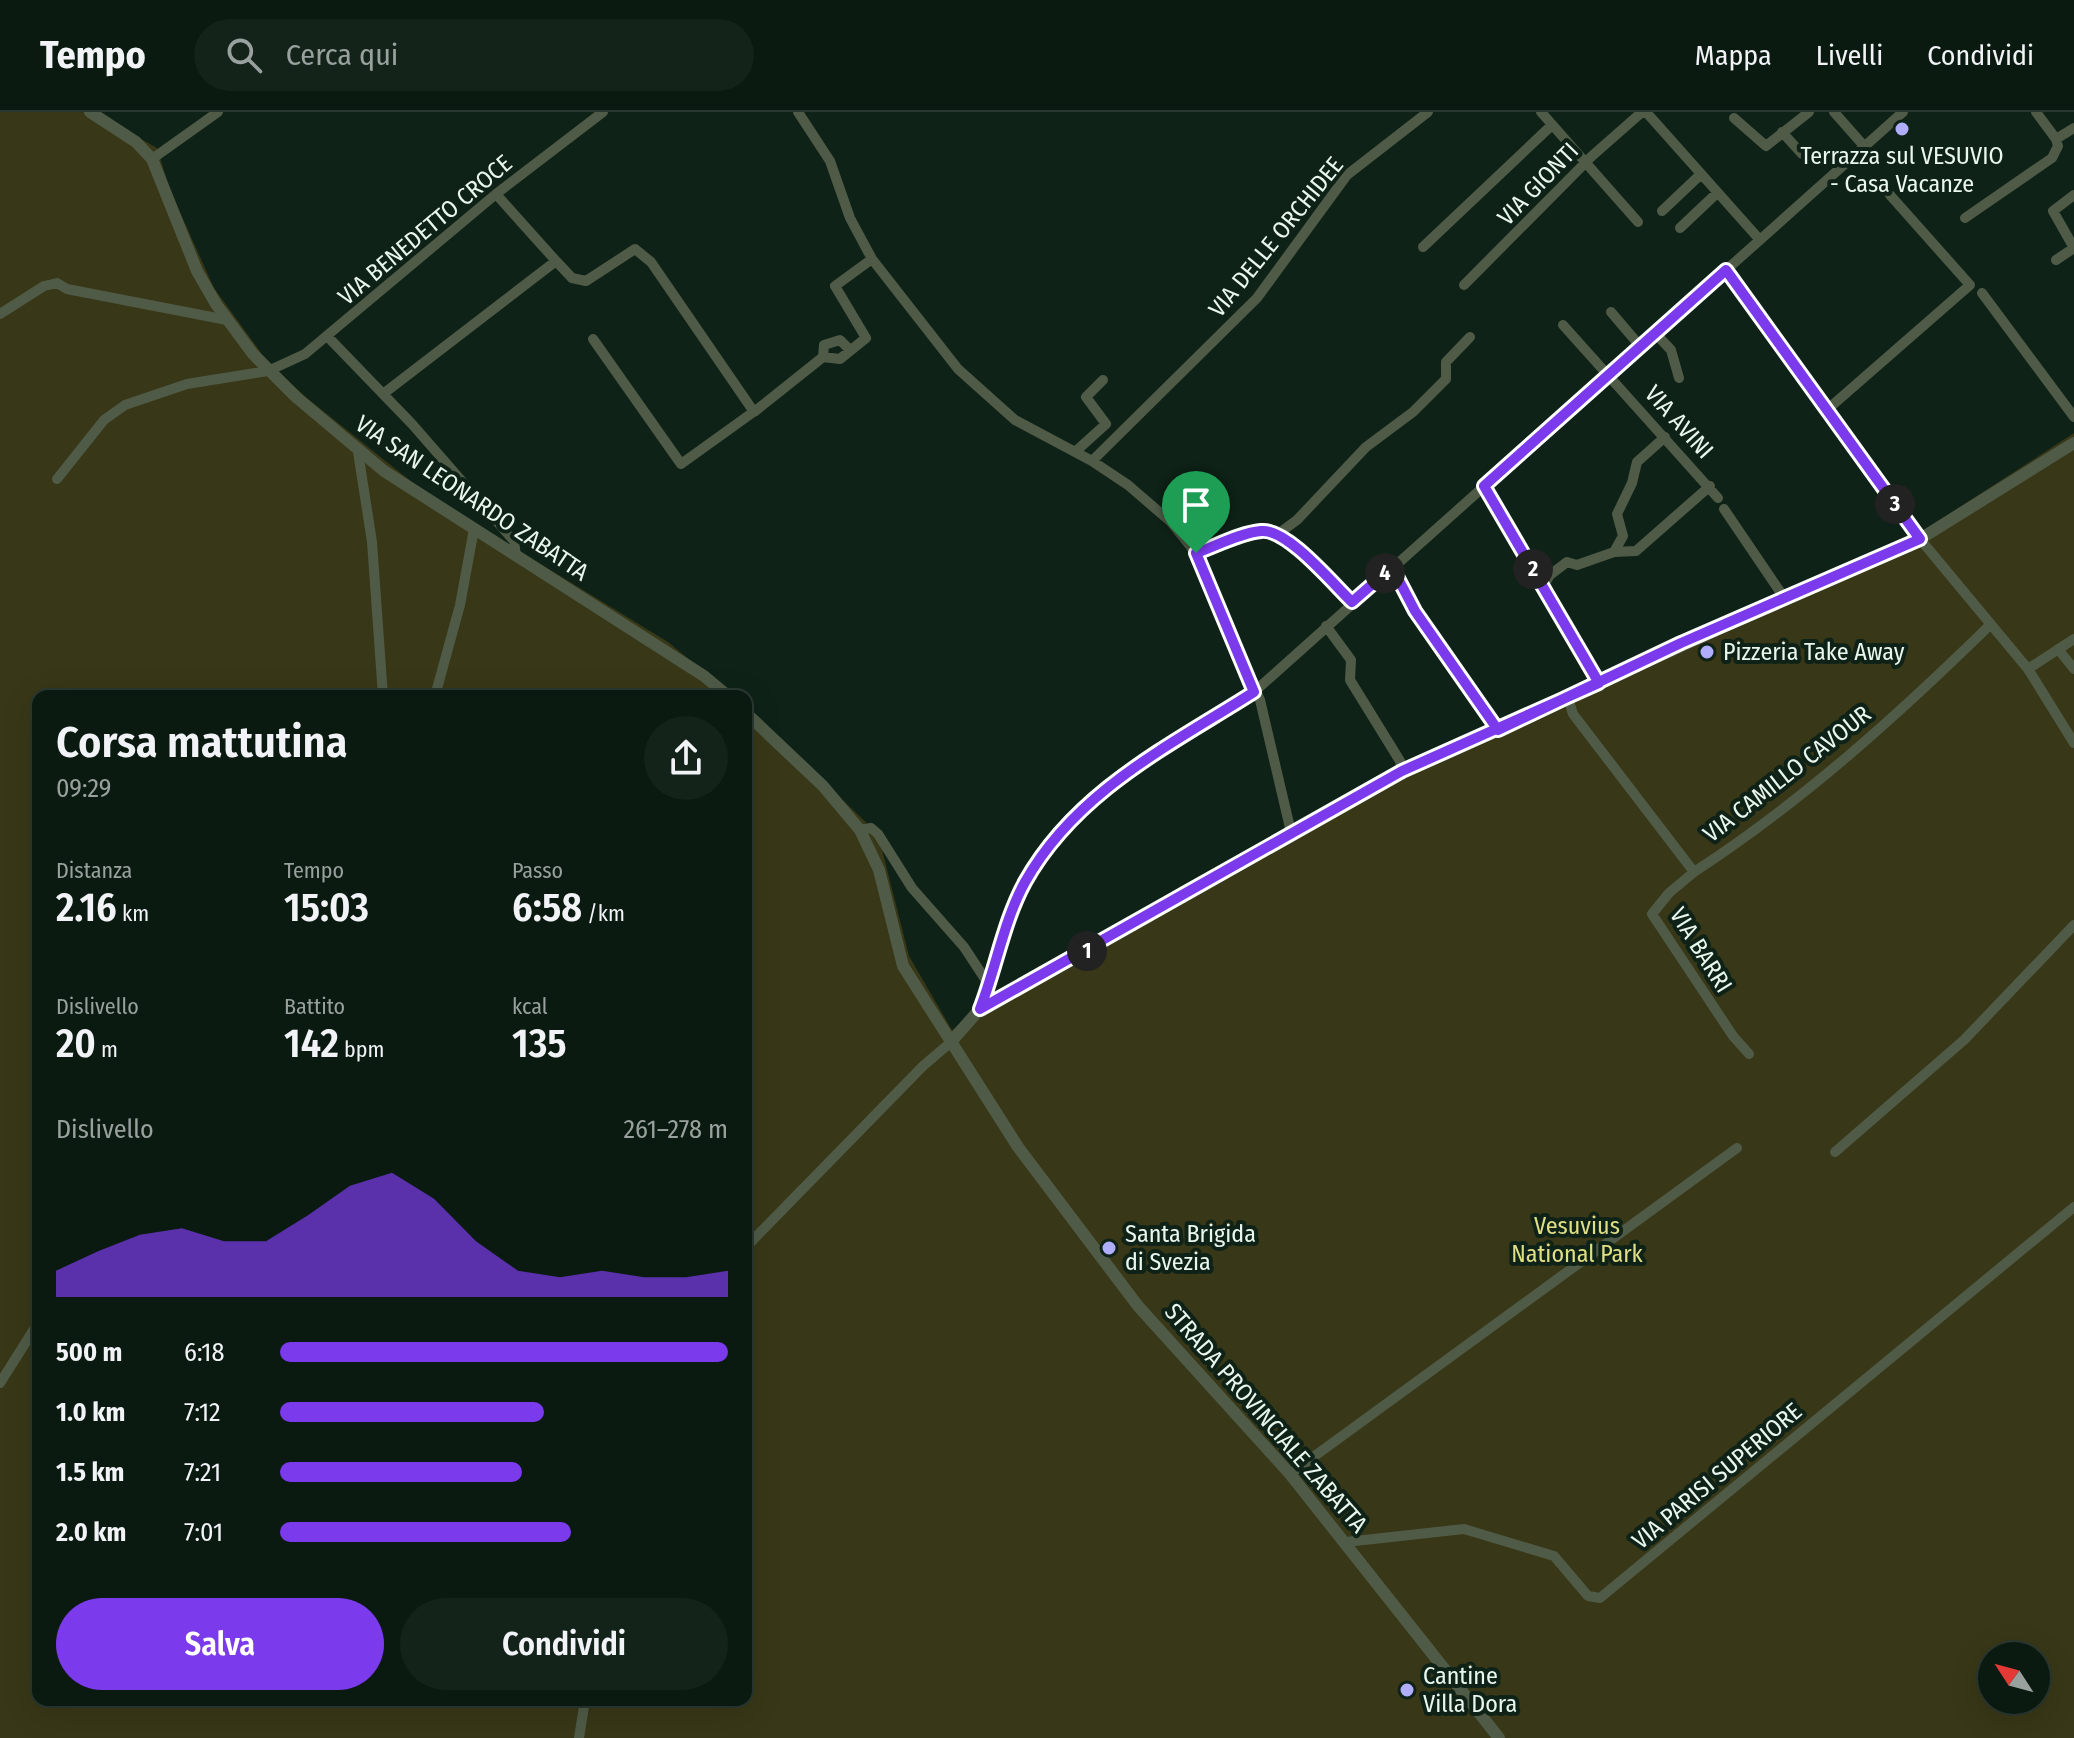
<!DOCTYPE html>
<html lang="it">
<meta charset="utf-8">
<style>
body{margin:0;font-family:"Fira Sans Condensed",sans-serif;background:#13231a;color:#f1f3f6;height:100vh;display:flex;flex-direction:column;font-size:30px;white-space:nowrap}
*{box-sizing:border-box;margin:0}
p{font-size:26px;color:#99a19f}
.icon{flex:none;width:44px;height:44px;fill:none;stroke:currentColor;stroke-width:2;stroke-linecap:round;stroke-linejoin:round}
.map{position:relative;flex:1;overflow:hidden}
.drawer{position:absolute;left:32px;top:578px;width:720px;height:1016px;display:flex;flex-direction:column;background:#0a1a11;border-radius:16px;box-shadow:0 8px 32px #0002,0 0 0 2px #2a3831}
.drawer>*{flex:none}
.needle{width:52px;rotate:306deg}
.controls{position:absolute;left:1978px;top:1530px;display:grid;gap:16px}
.controls a{display:grid;place-items:center;width:72px;height:72px;border-radius:50%;background:#0a1a11;box-shadow:0 8px 32px #0002,0 0 0 2px #2a3831;font-size:40px}
.pin{position:absolute;display:grid;place-items:center;width:68px;height:68px;color:#fff;margin:-82px -34px;border-radius:50% 50% 50% 0;rotate:-45deg;box-shadow:0 0 8px #0007}
.pin .icon{rotate:45deg}
.km{position:absolute;width:40px;height:40px;margin:-20px;border-radius:50%;background:#222;color:#fff;font-size:22px;line-height:40px;text-align:center}
.round{display:grid;place-items:center;flex:none;width:84px;height:84px;border-radius:42px;background:#13231a}
.headline{display:flex;align-items:center;justify-content:space-between;height:136px;padding:0 24px}
h1{font-size:44px;font-weight:600;line-height:60px}
.figures{display:grid;grid-template-columns:repeat(3,1fr);gap:12px;height:136px;padding:8px 24px}
.figures div{display:grid;align-content:center}
.figures b{font-size:40px;font-weight:600}
.figures small{font-size:22px;font-weight:400}
.figures p{font-size:22px}
.chart{height:224px;padding:16px 24px}
.chart p{display:flex;justify-content:space-between}
.chart svg{width:100%;height:144px;margin-top:8px;fill:#7c3aed;opacity:.7}
.action{display:flex;gap:16px;margin-top:auto;padding:16px 24px}
.action a{flex:1;height:92px;border-radius:48px;background:#7c3aed;color:#fff;font-size:32px;font-weight:600;line-height:92px;text-align:center}
.action a+a{background:#13231a;color:#f1f3f6}
ul{padding:0 24px;list-style:none;font-size:26px}
li{display:grid;grid-template-columns:128px 96px 1fr;align-items:center;height:60px}
li i{height:20px;border-radius:10px;background:#7c3aed}
header{display:flex;align-items:center;gap:48px;box-sizing:border-box;height:112px;padding:0 40px;background:#0a1a11;border-bottom:2px solid #2a3831}
header strong{font-size:38px}
nav{display:flex;gap:44px;margin-inline-start:auto;font-size:28px}
.search{width:560px;height:72px;background:#13231a;display:flex;align-items:center;gap:20px;box-sizing:border-box;padding:0 28px;border-radius:44px;color:#99a19f;font-size:30px}
.map>svg:first-child{display:block}
</style>
<header>
<strong>Tempo</strong>
<div class="search"><svg class="icon" aria-label="search" viewBox="0 0 24 24"><circle cx="10" cy="10" r="6"/><path d="M15 15l6 6"/></svg>Cerca qui</div>
<nav><a>Mappa</a><a>Livelli</a><a>Condividi</a></nav>
</header>
<div class="map">
<svg width="2074" height="1626" viewBox="0 0 2074 1626">
<rect width="100%" height="100%" fill="#0e2217"/>
<path fill="#383717" fill-rule="evenodd" d="M0,0H94L157,36L170,78L214,176L267,249L307,286L428,383L668,530L734,584H38V1588H746V594L878,722L909,844L952,918L1000,879L1519,602L1730,501L1820,468L1912,426L2074,321V1626H0ZM1992,1544H2036V1588H1992Z"/>
<g fill="none" stroke-linecap="round" stroke-linejoin="round">
<path stroke="#4f5b46" stroke-width="10" d="M798,0L830,49L850,106L872,147L958,257L1015,308L1092,349L1128,373L1171,410L1196,441L1260,588L1291,720
M1541,0L1638,110
M1646,0L1760,128
M1834,0L1864,34
M2036,0L2056,27L2074,16
M1734,6L1766,34L1809,0
M1782,20L1802,42
M152,47L218,0
M496,82L556,149
M1662,99L1700,63
M1965,106L2052,46L2058,34L2056,27
M1680,116L1717,81
M1423,135L1552,13
M2056,148L2074,136L2053,99L2074,83
M1726,158L1920,427L2028,557L2074,631
M1464,173L1592,44L1642,0
M1982,181L2074,305
M1611,200L1640,234
M0,202L44,174L57,171L67,177L227,208
M1563,213L1718,386
M1655,221L1671,238L1679,266
M328,225L412,312L514,429L516,444
M593,227L681,352L752,301
M823,245L840,247L866,226L835,174L872,147
M383,282L556,149L572,166L586,169L635,137L651,150L754,300L823,245L824,233L840,228L850,238
M1828,297L1970,173L1890,83
M358,340L372,430L383,584
M1075,340L1106,312L1086,285L1103,268
M1092,349L1257,186L1347,63L1428,0
M57,367L104,308L125,293L187,272L268,259L305,242L496,82L603,0
M1484,374L1599,571
M1724,397L1785,487
M1278,422L1297,408L1366,335L1413,300L1446,267V250L1470,225
M1614,440L1623,424L1617,402L1632,371L1637,350L1665,325
M1196,441C1216,433 1240,421 1261,419C1287,416 1333,472 1352,490
M1392,455L1415,499L1498,618
M1543,474L1550,463L1567,450L1577,453L1614,440L1636,439L1710,374
M1326,514L1351,548L1350,568L1400,649L1402,659
M2058,537L2074,557
M2028,557L2074,527
M435,584L460,493L474,417
M1568,586L1573,602L1694,760C1803,689 1898,603 1991,512
M860,718L871,716L878,722L912,776L964,835L989,873
M1694,760L1669,781L1652,802L1733,924L1749,942
M980,897L1023,772L1049,731L1081,696L1108,672L1254,580L1903,0
M1835,1040L1964,928L2074,813
M746,1135L923,954L950,931
M0,1271L38,1211
M1290,1362L1737,1036
M1346,1430L1464,1417L1554,1444L1588,1484L1600,1486L2074,1095
M579,1626L585,1588"/>
<path stroke="#4f5b46" stroke-width="12" d="M90,0L136,30L152,47L197,159L216,192L253,242L296,285L384,359L704,564L728,584
M746,601L823,674L860,718L879,758L903,854L1018,1035L1138,1194L1290,1362L1499,1626
M950,931L980,897L1010,878L1098,833L1183,780L1402,659L1920,427L2074,331"/>
</g>
<g fill="none" stroke-linecap="round" stroke-linejoin="round">
<defs>
<path id="route" d="M1196,441L1254,580C1169,634 1076,679 1025,770C1004,808 996,856 980,897L1402,659L1599,571L1484,374L1726,158L1920,427L1681,531L1498,618L1415,499L1392,455L1352,490C1333,472 1287,416 1261,419C1240,421 1216,434 1196,441"/>
</defs>
<use href="#route" stroke="#fff" stroke-width="16"/>
<use href="#route" stroke="#7c3aed" stroke-width="10"/>
</g>
<g fill="#b0aefa" stroke="#0e2217" stroke-width="3">
<circle cx="1902" cy="17" r="8"/>
<circle cx="1707" cy="540" r="8"/>
<circle cx="1109" cy="1136" r="8"/>
<circle cx="1407" cy="1578" r="8"/>
</g>
<g text-anchor="middle" dominant-baseline="central" stroke-width="8" stroke-linejoin="round" paint-order="stroke">
<g font-size="24" fill="#eaf7ef" stroke="#0e2217" text-anchor="start">
<text x="1902" y="44" text-anchor="middle">Terrazza sul VESUVIO<tspan x="1902" dy="28">- Casa Vacanze</tspan></text>
<text x="1723" y="540">Pizzeria Take Away</text>
<text x="1125" y="1122">Santa Brigida<tspan x="1125" dy="28">di Svezia</tspan></text>
<text x="1423" y="1564">Cantine<tspan x="1423" dy="28">Villa Dora</tspan></text>
</g>
<g font-size="24" fill="#eaf7ef" stroke="#0e2217">
<text transform="translate(1538 72) rotate(-46)">VIA GIONTI</text>
<text transform="translate(425 118) rotate(-40)">VIA BENEDETTO CROCE</text>
<text transform="translate(1276 125) rotate(-51)">VIA DELLE ORCHIDEE</text>
<text transform="translate(1679 310) rotate(48)">VIA AVINI</text>
<text transform="translate(472 386) rotate(34)">VIA SAN LEONARDO ZABATTA</text>
<text transform="translate(1787 662) rotate(-38)">VIA CAMILLO CAVOUR</text>
<text transform="translate(1701 838) rotate(58)">VIA BARRI</text>
<text transform="translate(1266 1306) rotate(49)">STRADA PROVINCIALE ZABATTA</text>
<text transform="translate(1717 1364) rotate(-40)">VIA PARISI SUPERIORE</text>
</g>
<g font-size="24" fill="#e1df85" stroke="#0e2217">
<text x="1577" y="1114">Vesuvius<tspan x="1577" dy="28">National Park</tspan></text>
</g>
</g>
</svg>
<div class="controls">
<a><svg class="needle" viewBox="-14 -14 28 28"><path d="M0-13l5 13h-10z" fill="#e53935"/><path d="M0 13l5-13h-10z" fill="#99a19f"/></svg></a>
</div>
<div class="pin" style="left:1196px;top:441px;background:#1e9e55"><svg class="icon" aria-label="arrive" viewBox="0 0 24 24"><path d="M6 21V4h12l-3 4 3 4H6"/></svg></div>
<b class="km" style="left:1087px;top:839px">1</b>
<b class="km" style="left:1533px;top:457px">2</b>
<b class="km" style="left:1895px;top:392px">3</b>
<b class="km" style="left:1385px;top:461px">4</b>
<section class="drawer">
<div class="headline"><div><h1>Corsa mattutina</h1><p>09:29</p></div><a class="round"><svg class="icon" aria-label="share" viewBox="0 0 24 24"><path d="M12 15V3M7 8l5-5 5 5M5 13v7h14v-7"/></svg></a></div>
<div class="figures">
<div><p>Distanza</p><b>2.16<small> km</small></b></div>
<div><p>Tempo</p><b>15:03</b></div>
<div><p>Passo</p><b>6:58<small> /km</small></b></div>
</div>
<div class="figures">
<div><p>Dislivello</p><b>20<small> m</small></b></div>
<div><p>Battito</p><b>142<small> bpm</small></b></div>
<div><p>kcal</p><b>135</b></div>
</div>
<div class="chart"><p><span>Dislivello</span>261–278 m</p>
<svg viewBox="0 0 160 44" preserveAspectRatio="none"><path d="M0 44V36L10 30L20 25L30 23L40 27L50 27L60 19L70 10L80 6L90 14L100 27L110 36L120 38L130 36L140 38L150 38L160 36V44z"/></svg>
</div>
<ul>
<li><b>500 m</b>6:18<i style="width:100%"></i></li>
<li><b>1.0 km</b>7:12<i style="width:59%"></i></li>
<li><b>1.5 km</b>7:21<i style="width:54%"></i></li>
<li><b>2.0 km</b>7:01<i style="width:65%"></i></li>
</ul>
<div class="action"><a>Salva</a><a>Condividi</a></div>
</section>
</div>
